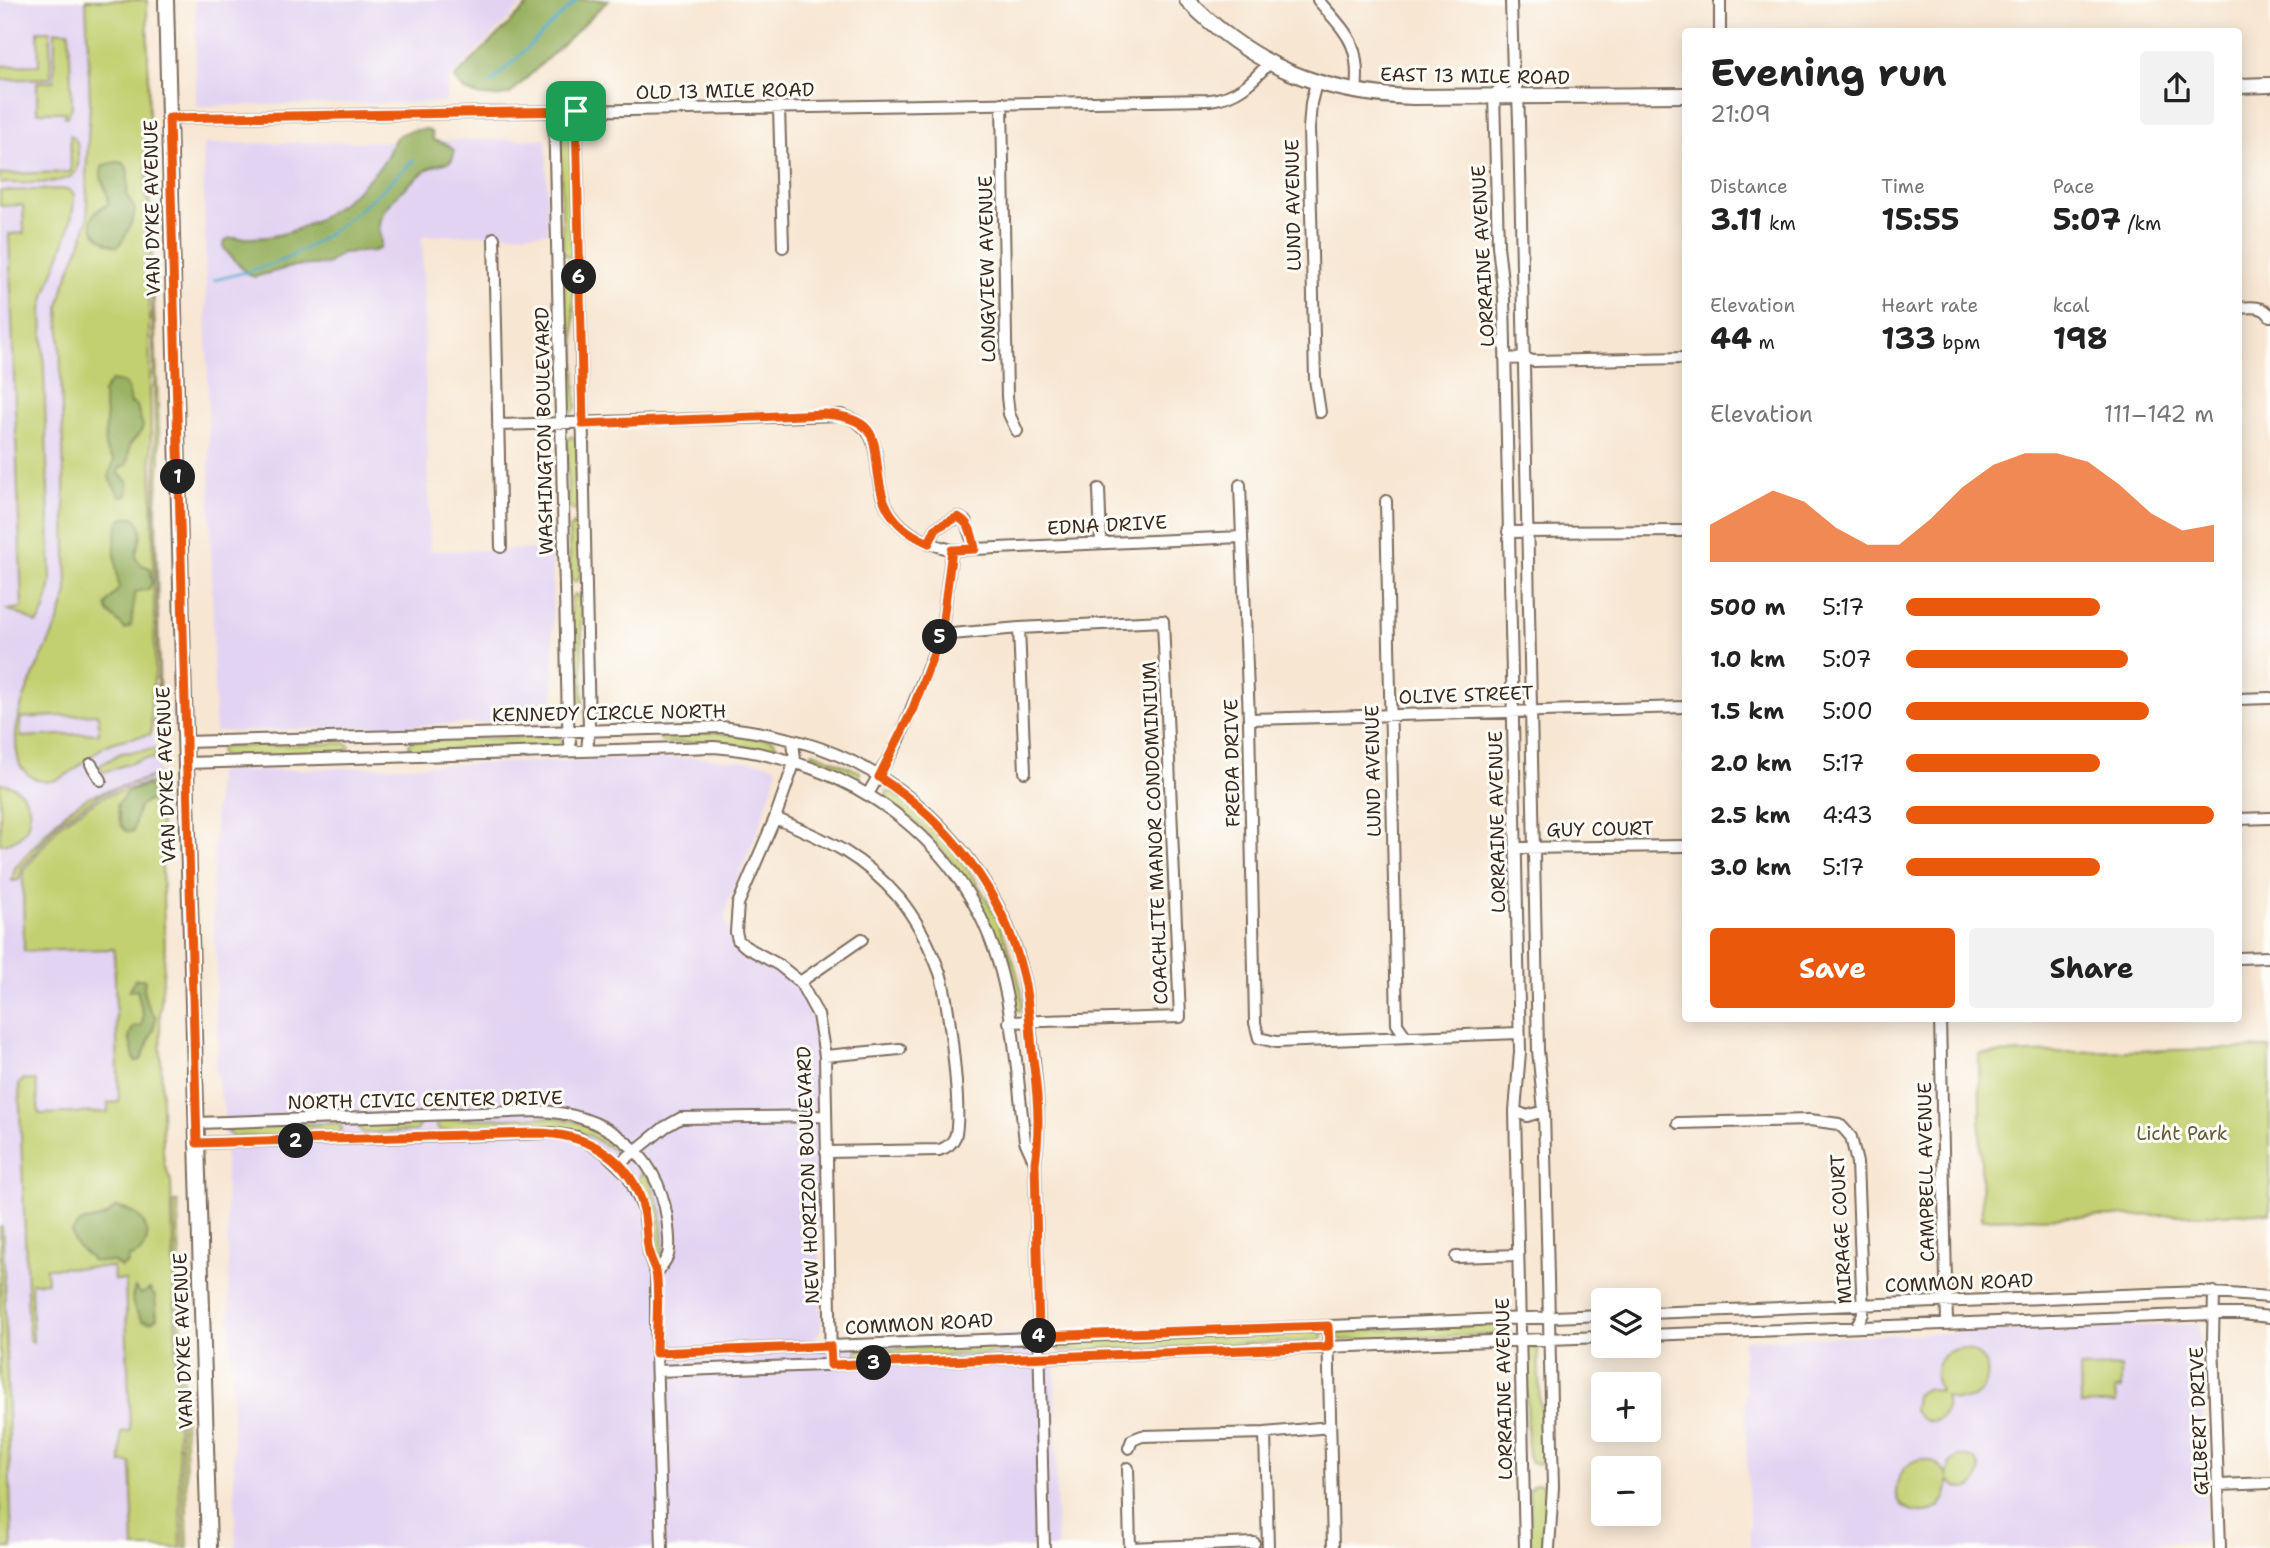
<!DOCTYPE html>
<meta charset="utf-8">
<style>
body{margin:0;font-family:"Shantell Sans",sans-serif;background:#f2f2f2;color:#222;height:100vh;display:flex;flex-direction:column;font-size:26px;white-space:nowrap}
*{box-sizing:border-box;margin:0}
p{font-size:23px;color:#767676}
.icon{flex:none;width:38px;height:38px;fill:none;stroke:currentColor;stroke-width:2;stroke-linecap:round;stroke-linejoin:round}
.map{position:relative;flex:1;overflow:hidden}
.drawer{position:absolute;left:1682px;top:28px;width:560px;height:994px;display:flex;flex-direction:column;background:#fff;border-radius:7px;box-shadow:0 4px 18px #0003}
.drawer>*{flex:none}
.tools{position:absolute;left:1591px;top:1288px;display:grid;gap:14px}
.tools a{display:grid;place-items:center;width:70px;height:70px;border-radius:7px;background:#fff;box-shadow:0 4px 18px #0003;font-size:35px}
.pin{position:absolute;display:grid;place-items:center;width:60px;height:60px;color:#fff;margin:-30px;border-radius:14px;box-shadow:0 4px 10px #0006}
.km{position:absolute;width:35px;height:35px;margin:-18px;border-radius:50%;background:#222;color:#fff;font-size:19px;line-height:35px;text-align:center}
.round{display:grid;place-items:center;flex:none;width:74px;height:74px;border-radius:7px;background:#f2f2f2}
.summary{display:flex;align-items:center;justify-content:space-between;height:119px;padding:0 28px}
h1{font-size:38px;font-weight:700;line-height:52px}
.stats{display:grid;grid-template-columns:repeat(3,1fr);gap:10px;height:119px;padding:7px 28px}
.stats div{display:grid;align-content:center}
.stats b{font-size:30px;font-weight:700}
.stats small{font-size:19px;font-weight:400}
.stats p{font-size:19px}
.chart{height:196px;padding:14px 28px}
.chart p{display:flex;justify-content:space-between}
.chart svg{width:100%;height:126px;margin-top:7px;fill:#ea580c;opacity:.7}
.button{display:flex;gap:14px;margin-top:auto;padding:14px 28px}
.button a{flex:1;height:80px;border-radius:7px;background:#ea580c;color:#fff;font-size:28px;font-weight:700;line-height:80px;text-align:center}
.button a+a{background:#f2f2f2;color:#222}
ul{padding:0 28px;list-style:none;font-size:23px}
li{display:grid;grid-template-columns:112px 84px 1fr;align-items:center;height:52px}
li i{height:18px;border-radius:9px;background:#ea580c}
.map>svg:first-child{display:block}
</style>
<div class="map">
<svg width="2270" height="1548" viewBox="0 0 2270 1548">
<rect width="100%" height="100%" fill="#fdfcf7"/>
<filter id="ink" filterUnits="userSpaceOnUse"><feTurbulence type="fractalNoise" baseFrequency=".0143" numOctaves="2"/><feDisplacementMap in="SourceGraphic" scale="14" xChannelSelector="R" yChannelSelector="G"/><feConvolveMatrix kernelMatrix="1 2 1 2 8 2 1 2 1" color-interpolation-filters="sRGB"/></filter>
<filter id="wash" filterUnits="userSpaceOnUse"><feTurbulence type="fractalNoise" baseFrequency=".00686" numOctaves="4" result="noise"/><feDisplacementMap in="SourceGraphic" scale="28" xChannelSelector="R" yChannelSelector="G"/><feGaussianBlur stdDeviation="1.57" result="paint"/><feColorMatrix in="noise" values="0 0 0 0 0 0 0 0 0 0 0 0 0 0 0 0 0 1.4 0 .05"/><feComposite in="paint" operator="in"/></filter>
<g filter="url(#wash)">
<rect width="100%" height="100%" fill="#f7e6d2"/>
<path fill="#e3d3f2" d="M0,0H141L155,674L151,722L160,781L165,952L160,1014L163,1150L164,1163L171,1181L181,1548H0Z
M195,0H527L448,80L446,102L196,106Z
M546,139L548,233L422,236L430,551L552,549L554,721L215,732L203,144Z
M701,757L766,763L776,767L777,770L760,825L728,902L725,918L729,935L738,947L776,968L793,983L805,1001L814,1023L821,1322L820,1333L813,1339L1019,1334L1055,1364L1057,1548H236L224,1112L215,1068L219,1043L215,1005L217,974L212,898L217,772Z
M2199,1324L2207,1541L2020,1548H1750L1743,1340Z"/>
<path fill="#c3d071" stroke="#7f7d48" stroke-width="2" fill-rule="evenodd" d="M86,0H147L149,120L146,146L155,674L151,702V734C136,738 119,738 105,746C88,756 72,777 51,781C38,783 27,776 20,765C0,704 59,647 67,589L59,307L65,283L83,237L88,217L86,177L90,103ZM98,714L99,733L21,737L20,718Z
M38,31H50L51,78L0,80V66L39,65Z
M55,31H69L72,107L67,117H65V112H37V82L54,81Z
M565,130L571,135L573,253L568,257L563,253L560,137L561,132Z
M70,135C78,140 78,145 78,154C79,161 79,170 73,175C61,185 16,183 0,183V174L71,172Z
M148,146L160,461L156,505L160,721L156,731L154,726L158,674L154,505L156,462Z
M68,189L74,194C74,236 50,269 42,309L51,582C48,596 47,612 37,624L26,617L8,610L22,608L9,234L24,233L23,205L0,206V191Z
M568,271L573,276L576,408L572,413L566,408L564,276Z
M571,436L577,440L579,506L574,511L568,506L567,440Z
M574,524L579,529L580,578L575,582L570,578L569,529Z
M575,594L581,599L583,708L578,713L573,709L571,599Z
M714,732L773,740L777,746L772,750L714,742L664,743L660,740L661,734Z
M559,736L563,743L559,746L412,751L409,748V744L412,741Z
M346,743L350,746L347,753L224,757L220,754V750L224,747Z
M156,749V758L143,759L104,772L99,766L121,753Z
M813,752L860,772V779L855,780L813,761L810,757Z
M159,775L103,793L59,821L22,868L19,880L12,881L15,868L55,822L70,809L90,796Z
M159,780L165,952L160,1014L163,1150L164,1163L171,1181L181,1548H134L131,1463H121V1432L130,1431L125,1280H114L113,1267L46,1268L47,1282L31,1283L33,1342L29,1340L19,1084L24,1079L36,1081L39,1114L108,1112V1103L119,1102L114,949L24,951L23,875L25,869L61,823L104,796Z
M0,783C40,787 39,842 0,844Z
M887,791L892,792C954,841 993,893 1016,970C1019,982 1026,1001 1020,1011L1013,1008C1004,942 973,880 926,833C913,820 899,810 886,798Z
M2270,1048V1213L1982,1219L1979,1054Z
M545,1117C575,1118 597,1128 622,1144V1149L617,1152L588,1135L563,1128L440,1131L436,1126L440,1120Z
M416,1121L420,1126L416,1131L363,1133L359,1128L363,1123Z
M338,1123L342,1128L339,1134L232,1137L228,1132L232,1127Z
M641,1174L648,1175L661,1211L663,1253L661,1257L656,1256L653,1252L651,1216L638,1180Z
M174,1202H178L188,1548H184Z
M0,1227H2L3,1238L12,1548H0Z
M1509,1324V1334L1341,1340L1336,1335L1338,1331Z
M1320,1331L1323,1336L1319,1341L1059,1351L1054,1346L1056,1342Z
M1011,1344L1014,1348L1010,1353L860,1359L856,1354L858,1350Z
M1526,1348H1538L1540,1402L1546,1448L1545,1461L1538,1464L1531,1462L1528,1455Z
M1962,1348C2006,1356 1988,1416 1945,1396C1952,1419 1928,1432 1914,1411L1916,1395L1925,1389L1940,1391C1930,1370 1938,1351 1962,1348Z
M2121,1367V1389H2115L2116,1403L2081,1405L2080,1368Z
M1958,1457C1997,1451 1977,1511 1948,1480C1949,1497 1940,1514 1920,1512C1868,1508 1914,1424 1947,1476L1950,1463Z
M1538,1483L1544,1485L1547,1490L1544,1548H1531L1529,1491L1532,1486Z"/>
<path fill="#9ab263" stroke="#6a6e40" stroke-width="2" d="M533,0H609L510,94C491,99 465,98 455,79L457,75Z
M427,129L432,133L433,140L446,144L454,150C454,167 443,161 432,167C425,170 420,176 414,180C402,191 378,209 379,227C379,235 383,240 380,248L374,251L342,253L327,264L295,266L254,277L246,273L225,250L223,246L225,241L230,238C244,238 259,239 273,236C314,229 350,200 377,170C401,144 381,132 427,129Z
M116,162L123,163L127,168L128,176L127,196L135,209C135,218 124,241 117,247C93,239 79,218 108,204C110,188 96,181 103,165Z
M111,381L124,383L128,389L131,403L137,406L143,427L140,433L130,444L127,465L120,467L118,473L128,482L127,496L120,497C110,475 105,487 114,460C100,448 106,438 106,422C107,413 103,402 103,392Z
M128,517H134C157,538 116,558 150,568L152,582L149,589L135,592L131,626L125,629L108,612L106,605L119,588C116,565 111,543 120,520Z
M145,785L152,787L156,793L154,800C133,802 138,817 133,832L126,831L121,825L117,805L126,793Z
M135,979H145C142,995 146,1006 156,1017L153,1031L141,1060L135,1061L129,1037L133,1027L142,1025L143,1015L137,990L129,991Z
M117,1207C124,1209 133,1211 138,1216C152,1228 150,1254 129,1257L128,1263L121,1267L113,1262L92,1261C83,1247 73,1250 72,1232C84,1216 87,1223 103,1217C108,1216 112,1210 117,1207Z
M135,1288L141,1294L150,1289L155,1297L157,1318L151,1322L143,1321C134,1310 129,1302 135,1288Z"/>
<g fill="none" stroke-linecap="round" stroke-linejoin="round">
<path stroke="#4daacc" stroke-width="2.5" d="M491,83L577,0
M214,280C243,273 274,266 301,251C344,227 378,193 414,160"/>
</g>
</g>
<g filter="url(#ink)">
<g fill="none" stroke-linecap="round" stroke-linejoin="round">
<defs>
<path id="minor" d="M1318,0C1348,35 1361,44 1356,92
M1511,0L1513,75L1518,95L1519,121L1538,1050L1544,1111L1553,1487L1549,1548
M1720,0V32
M1513,75L1494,95L1498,246L1504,298L1520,1052L1515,1111L1525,1548
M1316,83L1311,103L1309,129L1315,379L1320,412
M1002,103L1007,397L1009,414L1017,431
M779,107L783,247
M554,111L568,722L571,751
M576,111L589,729L587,751
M169,118L1210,100C1237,97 1251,83 1269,63
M494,238L501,547
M2238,308C2250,307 2264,305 2270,316
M1505,359L1524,358L1533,361L1685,358
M498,425L841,415C886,428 872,461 882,495C892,527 922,543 952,550L1241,537
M1240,485L1249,719L1255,1023L1259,1038L1276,1042L1519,1033
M1099,489L1101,542
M1386,501L1397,1024L1406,1037
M1508,532L1685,531
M929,543L936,528L958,517L966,522L975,549
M1019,628L1025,772
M941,635L1019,628L1163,621L1180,1017L1009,1022
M2238,699L2270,698
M1249,719L1685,707
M793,740L795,761L775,818L738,904L736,932L738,940L746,947L779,965L800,982L818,1015L825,1056L831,1365
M185,742L722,727C755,731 788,737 820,748C916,782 992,865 1020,962C1028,991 1029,1022 1033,1051C1037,1089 1041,1125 1035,1163L1044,1548
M186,763L714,747C849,758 965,837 1001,972C1015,1025 1018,1087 1025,1141L1035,1163
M91,764L101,780
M868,794L899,740L941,635L952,550
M775,818C826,840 861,854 899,898C917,920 930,946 940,973C948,997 963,1115 955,1137C952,1144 946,1148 939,1150L826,1152
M2238,819L2270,818
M1515,848L1685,846
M2238,958L2270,957
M800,982L862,939
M1940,1018L1947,1324
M825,1056L900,1049
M1515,1111L1527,1116L1544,1111
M197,1123L537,1111C603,1113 657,1150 667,1218C668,1228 671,1245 668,1255C666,1261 660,1268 656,1274
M1678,1123L1810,1120L1839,1124L1844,1129L1851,1137L1857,1163L1863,1314L1856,1327
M197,1143L551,1133L577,1137L604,1152L628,1175L644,1210L649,1254L656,1274V1353L662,1548
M619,1164L665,1127L681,1118L826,1116
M1456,1257L1518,1255
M2214,1292L2213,1340L2220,1548
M1648,1313L2201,1292L2270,1297
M1328,1326L1333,1548
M1648,1335L2213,1314H2241L2270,1317
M656,1353L1603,1315
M657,1371L1603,1337
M1265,1433L1268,1548
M1129,1448L1132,1440L1142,1436L1265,1433L1330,1427
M1128,1468L1130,1548
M2219,1485L2270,1483
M1130,1548L1254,1543"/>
<path id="major" d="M166,0L183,664L209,1548
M1187,0C1252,66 1321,94 1413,97L1685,95
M2238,86L2270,85"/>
</defs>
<use href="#minor" stroke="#7d6c5d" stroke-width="14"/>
<use href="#major" stroke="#7d6c5d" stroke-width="18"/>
<use href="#minor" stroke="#fff" stroke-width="10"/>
<use href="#major" stroke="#fff" stroke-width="14"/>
</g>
</g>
<g fill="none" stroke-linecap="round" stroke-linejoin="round" filter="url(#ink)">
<defs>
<path id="route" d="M576,111L583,424L825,414C888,419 870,449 882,494C888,518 907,534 929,543L936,528L958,517C971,524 972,535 975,549L952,550L941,635L912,711L879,777C950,823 1004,893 1023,976C1029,1001 1030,1026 1032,1051C1037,1088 1041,1125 1035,1163L1039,1336L1328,1326L1329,1347L831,1365L830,1346L656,1353C656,1332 660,1291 656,1272C654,1265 650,1259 649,1252C646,1238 647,1224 644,1210C631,1157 586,1133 535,1133L197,1143L169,118Z"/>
</defs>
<use href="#route" stroke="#fff" stroke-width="14"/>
<use href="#route" stroke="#ea580c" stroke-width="9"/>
</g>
<g text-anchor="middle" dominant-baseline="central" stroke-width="6" stroke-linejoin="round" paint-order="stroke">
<g font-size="19" fill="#3b2a1e" stroke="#fdfcf7">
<text transform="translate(1475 76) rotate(1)">EAST 13 MILE ROAD</text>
<text transform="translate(725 91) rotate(-1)">OLD 13 MILE ROAD</text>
<text transform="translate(1293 205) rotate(-91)">LUND AVENUE</text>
<text transform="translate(152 208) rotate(-91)">VAN DYKE AVENUE</text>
<text transform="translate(1483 256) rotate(-93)">LORRAINE AVENUE</text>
<text transform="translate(987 269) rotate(-91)">LONGVIEW AVENUE</text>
<text transform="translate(544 431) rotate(-91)">WASHINGTON BOULEVARD</text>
<text transform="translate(1107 525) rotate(-3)">EDNA DRIVE</text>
<text transform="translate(1466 695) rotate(-2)">OLIVE STREET</text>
<text transform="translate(609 713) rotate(-1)">KENNEDY CIRCLE NORTH</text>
<text transform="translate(1232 763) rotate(-91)">FREDA DRIVE</text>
<text transform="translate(1373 771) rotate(-91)">LUND AVENUE</text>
<text transform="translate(166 775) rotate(-92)">VAN DYKE AVENUE</text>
<text transform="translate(1497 822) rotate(-91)">LORRAINE AVENUE</text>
<text transform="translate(1600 829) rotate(-1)">GUY COURT</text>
<text transform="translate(1155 833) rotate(-92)">COACHLITE MANOR CONDOMINIUM</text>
<text transform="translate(425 1100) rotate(-1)">NORTH CIVIC CENTER DRIVE</text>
<text transform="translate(1926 1172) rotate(-91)">CAMPBELL AVENUE</text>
<text transform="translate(808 1175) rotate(-92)">NEW HORIZON BOULEVARD</text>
<text transform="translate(1841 1229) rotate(-93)">MIRAGE COURT</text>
<text transform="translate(1959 1283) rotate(-2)">COMMON ROAD</text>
<text transform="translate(919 1324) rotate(-3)">COMMON ROAD</text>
<text transform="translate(183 1341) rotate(-92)">VAN DYKE AVENUE</text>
<text transform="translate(1504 1389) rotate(-91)">LORRAINE AVENUE</text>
<text transform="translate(2199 1421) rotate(-92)">GILBERT DRIVE</text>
</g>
<g font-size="19" fill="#645c37" stroke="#fdfcf7">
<text x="2182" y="1133">Licht Park</text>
</g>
</g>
</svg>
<div class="tools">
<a><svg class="icon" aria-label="layers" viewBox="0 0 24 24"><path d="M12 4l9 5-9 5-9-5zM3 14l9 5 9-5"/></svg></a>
<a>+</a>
<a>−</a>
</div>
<div class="pin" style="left:576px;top:111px;background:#1e9e55"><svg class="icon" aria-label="arrive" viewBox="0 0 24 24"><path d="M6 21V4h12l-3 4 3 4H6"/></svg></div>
<b class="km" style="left:178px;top:477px">1</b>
<b class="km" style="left:296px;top:1141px">2</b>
<b class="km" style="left:874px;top:1363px">3</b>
<b class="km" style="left:1039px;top:1336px">4</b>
<b class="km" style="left:940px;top:637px">5</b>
<b class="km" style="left:579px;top:277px">6</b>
<section class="drawer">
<div class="summary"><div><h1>Evening run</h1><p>21:09</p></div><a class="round"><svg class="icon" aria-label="share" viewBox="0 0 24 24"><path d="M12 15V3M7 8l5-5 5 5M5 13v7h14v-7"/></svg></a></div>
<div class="stats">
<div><p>Distance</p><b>3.11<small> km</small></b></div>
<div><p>Time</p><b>15:55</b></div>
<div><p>Pace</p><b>5:07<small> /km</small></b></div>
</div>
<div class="stats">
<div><p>Elevation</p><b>44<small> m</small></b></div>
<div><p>Heart rate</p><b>133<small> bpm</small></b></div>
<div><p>kcal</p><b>198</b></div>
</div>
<div class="chart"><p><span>Elevation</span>111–142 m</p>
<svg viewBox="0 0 160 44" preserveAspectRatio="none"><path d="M0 44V31L10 25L20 19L30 23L40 32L50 38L60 38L70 29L80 18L90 10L100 6L110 6L120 9L130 17L140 27L150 33L160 31V44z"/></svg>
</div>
<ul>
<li><b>500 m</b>5:17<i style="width:63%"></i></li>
<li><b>1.0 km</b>5:07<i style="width:72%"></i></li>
<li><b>1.5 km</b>5:00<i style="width:79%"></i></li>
<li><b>2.0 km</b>5:17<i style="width:63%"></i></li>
<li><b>2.5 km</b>4:43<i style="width:100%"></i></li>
<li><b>3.0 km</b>5:17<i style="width:63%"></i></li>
</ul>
<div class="button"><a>Save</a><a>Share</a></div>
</section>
</div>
